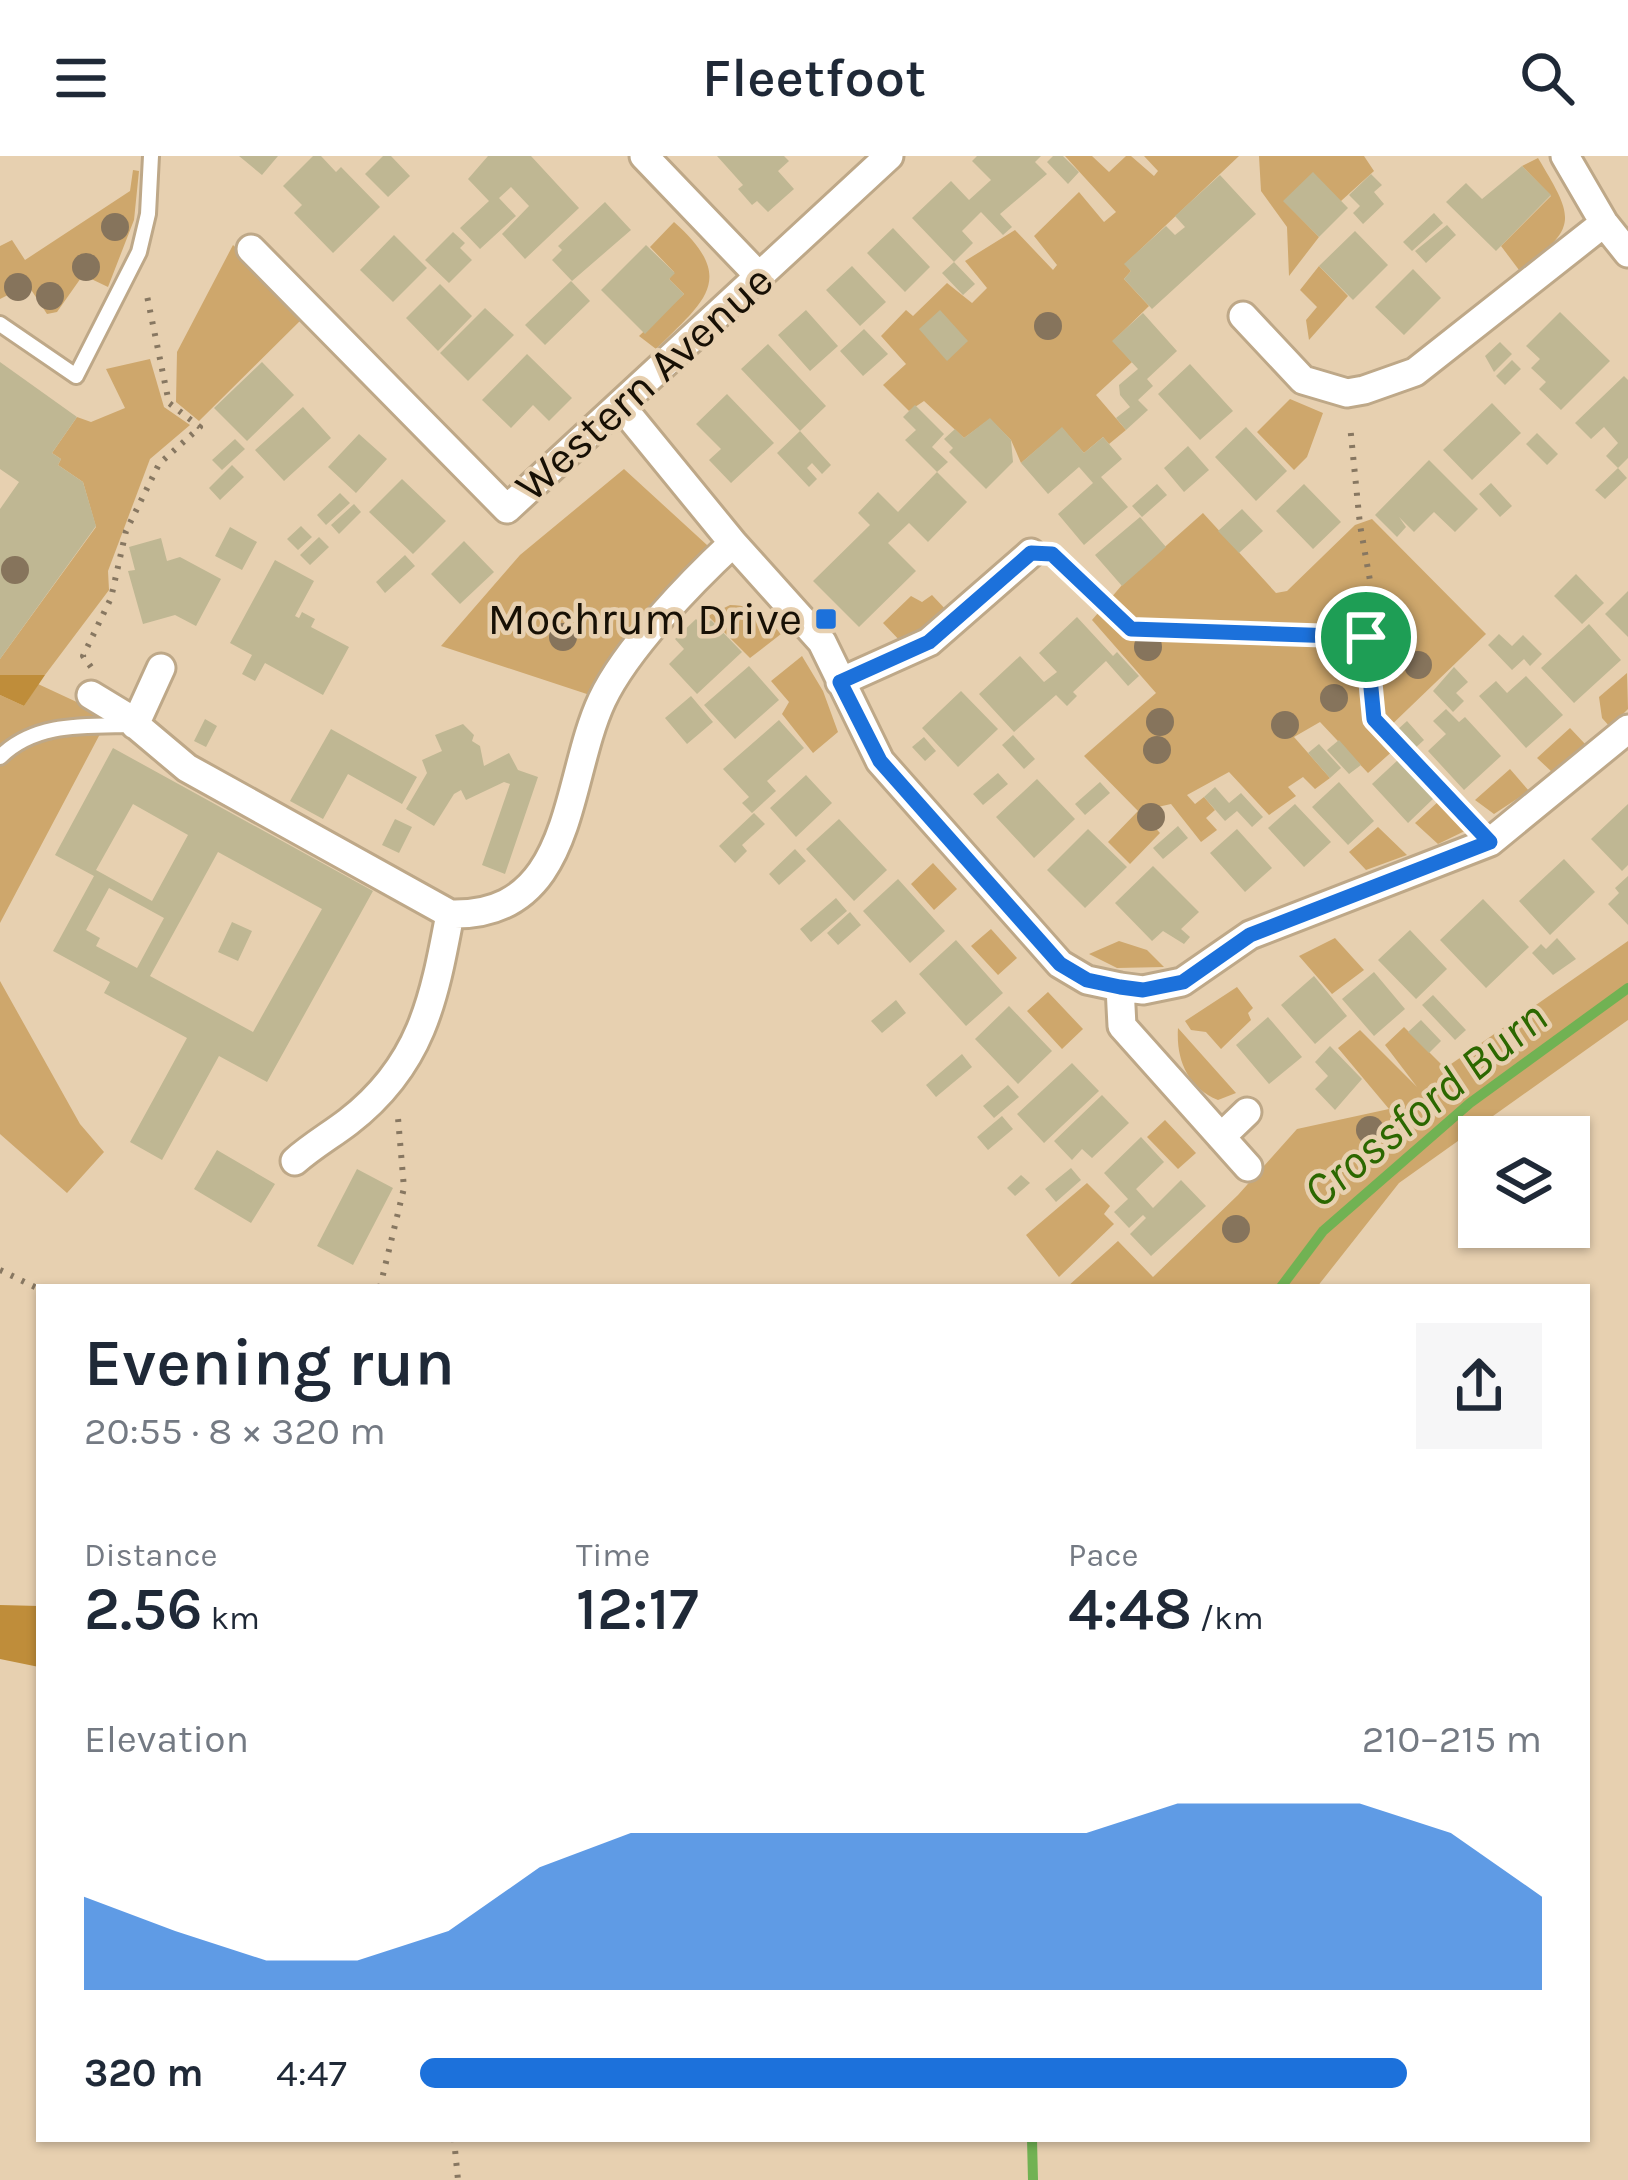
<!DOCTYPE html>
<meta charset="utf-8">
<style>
body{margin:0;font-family:Karla,sans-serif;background:#f6f6f7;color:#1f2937;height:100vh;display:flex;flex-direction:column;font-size:45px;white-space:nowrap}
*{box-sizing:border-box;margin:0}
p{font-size:39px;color:#747a83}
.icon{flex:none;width:66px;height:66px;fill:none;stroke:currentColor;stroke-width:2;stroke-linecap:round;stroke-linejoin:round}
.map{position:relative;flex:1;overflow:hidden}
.panel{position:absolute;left:36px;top:1128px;width:1554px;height:858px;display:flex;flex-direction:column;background:#fff;border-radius:0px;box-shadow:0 3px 9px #0004}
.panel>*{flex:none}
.fabs{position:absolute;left:1458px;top:960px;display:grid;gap:24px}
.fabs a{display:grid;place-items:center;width:132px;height:132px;border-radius:0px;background:#fff;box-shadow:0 3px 9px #0004;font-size:60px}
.pin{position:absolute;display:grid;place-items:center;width:102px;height:102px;color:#fff;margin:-51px;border:6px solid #fff;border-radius:50%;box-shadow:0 3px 12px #0007}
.round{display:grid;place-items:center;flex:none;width:126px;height:126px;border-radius:0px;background:#f6f6f7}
.head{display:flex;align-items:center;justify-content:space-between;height:204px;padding:0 48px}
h1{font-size:66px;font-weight:600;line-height:90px}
.figures{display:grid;grid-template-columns:repeat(3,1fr);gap:18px;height:204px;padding:12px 48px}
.figures div{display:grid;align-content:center}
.figures b{font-size:60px;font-weight:600}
.figures small{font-size:33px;font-weight:400}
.figures p{font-size:33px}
.chart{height:336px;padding:24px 48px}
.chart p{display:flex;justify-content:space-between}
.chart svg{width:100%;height:216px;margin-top:12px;fill:#1c71db;opacity:.7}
ul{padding:0 48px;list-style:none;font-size:39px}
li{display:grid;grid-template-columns:192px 144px 1fr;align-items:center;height:90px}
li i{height:30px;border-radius:15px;background:#1c71db}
header{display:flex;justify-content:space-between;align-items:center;height:156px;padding:0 48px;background:#fff;font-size:54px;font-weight:600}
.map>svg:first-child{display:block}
</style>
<header><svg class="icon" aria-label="menu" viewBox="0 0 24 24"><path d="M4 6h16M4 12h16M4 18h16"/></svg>Fleetfoot<svg class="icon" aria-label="search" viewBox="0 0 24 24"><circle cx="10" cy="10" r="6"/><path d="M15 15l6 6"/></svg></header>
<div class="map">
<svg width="1628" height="2024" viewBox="0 0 1628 2024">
<rect width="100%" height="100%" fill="#e7d0b0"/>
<path fill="#cea76c" d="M1065,0H1092L1109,16L1126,0H1131L1154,20L1158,15L1144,0H1239L1125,108L1131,115L1124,123L1149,150L1113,185L1132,206L1096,239L1126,274L1109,288L1103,281L1084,297L1062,272L1021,307L1011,284L990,263L964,282L924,245L909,255L883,229L906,208L881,180L906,154L913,160L947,127L972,147L987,132L965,105L1015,74L1053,114L1057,109L1034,80L1079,36L1104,66L1116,56Z
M1259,0H1364L1374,15L1341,45H1284L1319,81L1289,120L1287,71L1261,35Z
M1538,2C1574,62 1580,72 1519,114L1501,90L1551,40L1522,10Z
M133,14L139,15L134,64L108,131L83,119L57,156L47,158L28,129L0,143V90L12,84L25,104L130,35Z
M674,66C738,123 705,144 656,193L639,180L684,138L669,123L674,116L650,91Z
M233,89L308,157L199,265L176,246L177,196Z
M1319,110L1348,140L1309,184L1306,164L1317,151L1300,134Z
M150,203L164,251L190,269L150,303L108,415L109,434L45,519H0V503L96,371L83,326L58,309L61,303L52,297L77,261L91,266L125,252L106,213Z
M1290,243L1323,257L1307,301L1294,314L1257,276Z
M624,313L719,400L602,543L441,490L520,399Z
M1203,357L1276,437L1287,435L1355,369L1372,363L1486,478L1383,577L1396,592L1368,617L1320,566L1294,581L1330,622L1315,633L1303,621L1288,631L1296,640L1269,659L1229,616L1187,639L1195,648L1204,641L1215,654L1206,662L1217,674L1201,686L1171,648L1140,655L1160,677L1130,708L1108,686L1138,655L1084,600L1156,537L1092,464L1122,429Z
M932,439L949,457L903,488L883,467L911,440L922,446Z
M730,449C754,449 766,461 781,478L750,502L708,460Z
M802,500L823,535L838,576L813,597L782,558L789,546L771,525Z
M1627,517L1628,553L1610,571L1602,562L1599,541Z
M38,528L109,561L0,767V539L24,550Z
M1570,572L1586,589L1552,616L1537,602Z
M1510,613L1529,635L1494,658L1475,644Z
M1440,644L1469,673L1438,688L1415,667Z
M1378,671L1407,699L1366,714L1349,696Z
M933,707L957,733L934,754L911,728Z
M991,773L1017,802L998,819L971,790Z
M1335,782L1364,814L1332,838L1299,800Z
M1119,785L1147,794L1164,811L1117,812L1089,798Z
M1628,785V864L1399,1027L1317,1131H1067L1118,1085L1153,1121L1238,1039L1297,973L1389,953L1338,892L1360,874L1417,931L1385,889L1404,871L1444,911L1441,915Z
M0,825L80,968L104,996L67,1037L0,978Z
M1237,831L1253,852L1248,857L1251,864L1221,893L1206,876L1191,874L1185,865Z
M1048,836L1083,873L1062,893L1027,855Z
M1178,872L1236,937L1218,944C1187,931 1176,903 1178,872Z
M1165,964L1196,997L1178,1013L1147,981Z
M1087,1027L1110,1050L1104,1058L1114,1068L1059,1121L1026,1079Z"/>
<path fill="#bf8d3a" d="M0,519H45L24,550L0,539Z
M0,1449L39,1450V1511L0,1503Z"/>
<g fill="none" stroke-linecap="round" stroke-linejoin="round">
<path stroke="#71b253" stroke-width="10" d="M1281,1131L1323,1075L1470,947L1628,832
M1032,1983L1033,2024"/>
</g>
<path fill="#bfb793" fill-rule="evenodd" d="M239,0H278L262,19Z
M313,0H321L336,16L341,11L380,51L333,97L294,57L302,49L283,30Z
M383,0H391L410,20L388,41L365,18Z
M488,0H531L579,52L525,103L502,78L529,50L511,31L499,42L516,60L480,93L460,72L489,45L468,23Z
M717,0H784L789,5L778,15L794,33L768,56L757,45L752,49L738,33L743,29Z
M977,0H1041L1035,6L1047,18L1000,58L1012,71L1003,79L981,56L962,75L973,87L954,106L912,62L951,25L969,44L991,24L972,5Z
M1053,0H1063L1079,16L1068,28L1047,6Z
M1522,10L1551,39L1496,95L1446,46L1466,27L1482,43Z
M1313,16L1348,52L1319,81L1283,45Z
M1371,18L1382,29L1374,36L1384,48L1363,68L1353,57L1360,50L1349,39Z
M1220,19L1256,58L1152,153L1124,123L1131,115L1124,108L1166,70L1175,79L1185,71L1175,60Z
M605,46L631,74L572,125L552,104L562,94L558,90Z
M1434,57L1443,67L1412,95L1403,86Z
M1447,69L1456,79L1426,107L1415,95Z
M893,72L930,111L905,136L867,97Z
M1355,75L1388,109L1353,144L1319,110Z
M453,76L465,87L460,92L472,104L449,127L425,104Z
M394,79L427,112L393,146L360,114Z
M646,89L675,117L669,123L684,138L645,178L601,134Z
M954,106L975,128L963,139L942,117Z
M852,110L886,146L860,170L826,134Z
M1413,113L1441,142L1404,179L1375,151Z
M571,125L590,145L545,189L525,169Z
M440,128L472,160L438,195L406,162Z
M485,152L514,179L468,225L440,197Z
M806,154L838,190L810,215L778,179Z
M940,154L968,185L947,205L919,173Z
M1560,156L1610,205L1561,254L1539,233L1546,226L1531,212L1540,203L1526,190Z
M1143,157L1177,195L1147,223L1153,230L1138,244L1148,254L1126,274L1116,262L1130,251L1120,239L1119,229L1138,213L1112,185Z
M864,173L888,198L863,220L840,195Z
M1500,186L1512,198L1494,216L1485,200Z
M768,188L826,250L800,275L741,213Z
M527,198L572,242L549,265L533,249L511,272L482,244Z
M1512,204L1521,213L1505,229L1496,220Z
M0,206L77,261L52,297L61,303L58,309L83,326L96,370L0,503V353L19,326L0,313Z
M262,206L294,239L247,285L214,252Z
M1190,208L1233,255L1200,284L1158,238Z
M1624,220L1628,224V302L1618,312L1606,300L1618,287L1604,271L1591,283L1575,267Z
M727,238L774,287L731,327L709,304L721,293L696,268Z
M1492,247L1521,277L1472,324L1443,294Z
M915,249L944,278L932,291L948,306L937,316L905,284L916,274L903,261Z
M303,251L331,282L284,325L255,294Z
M990,262L1011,284L1013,306L986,333L949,296L953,292L944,283L955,273L964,282Z
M1062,271L1084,297L1103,281L1122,303L1101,321L1128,351L1084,389L1058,358L1093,327L1079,311L1048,338L1021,307Z
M1246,271L1287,315L1256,345L1215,301Z
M800,275L831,309L822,318L812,307L807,312L817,323L809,331L777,297Z
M1537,277L1558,298L1547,309L1526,288Z
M359,278L387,303L356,337L328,311Z
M235,283L245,293L222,314L212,304Z
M1188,290L1209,314L1184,336L1164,312Z
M1429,304L1478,353L1455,376L1434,356L1414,376L1399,361L1406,371L1397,381L1375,359Z
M232,309L244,321L220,344L209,332Z
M1618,312L1627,322L1605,343L1595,334Z
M937,316L967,346L928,386L909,367L888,387L916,415L859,471L813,425L870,369L858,357L878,336L898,356Z
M402,323L446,365L413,398L369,356Z
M1491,327L1512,350L1500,361L1479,338Z
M1157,328L1167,339L1142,361L1132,350Z
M1304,328L1341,366L1313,393L1276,355Z
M340,337L350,347L326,369L317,359Z
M354,348L361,356L339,378L331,369Z
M1242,353L1263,375L1239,397L1218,375Z
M1140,361L1166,391L1122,430L1095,399Z
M301,370L312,381L298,394L287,383Z
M230,371L257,386L242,414L215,400Z
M319,381L329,391L310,409L300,399Z
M161,382L167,405L180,401L221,423L196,470L175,459L143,468L128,415L135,414L129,391Z
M464,385L494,416L460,448L431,418Z
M405,399L415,410L385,437L376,426Z
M275,404L314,425L295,460L299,462L302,456L315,463L311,471L349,491L323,539L265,507L255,525L242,518L252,499L230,487Z
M1576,418L1604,447L1582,468L1554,440Z
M1628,435V481L1605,458Z
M1077,461L1113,500L1117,496L1139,520L1128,530L1106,505L1073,536L1077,540L1067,550L1056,539L1014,576L979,538L1020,500L1044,526L1057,516L1039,497Z
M696,463L704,471L711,464L742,496L697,538L669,508L684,493L675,483Z
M1589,468L1621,504L1574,547L1541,512Z
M1499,478L1512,490L1523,479L1542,498L1530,510L1524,503L1512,514L1488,489Z
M749,510L779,544L735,583L704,549Z
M1454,511L1468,526L1456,537L1464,545L1453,556L1433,535Z
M1526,520L1563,559L1526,592L1479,540L1496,525L1507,537Z
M961,535L998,573L958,611L922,572Z
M691,540L713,566L687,588L665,562Z
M1446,553L1459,566L1465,561L1501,600L1464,634L1428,595L1446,578L1433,565Z
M205,563L217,570L206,591L194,585Z
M779,564L804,592L767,625L776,635L752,657L742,647L749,641L723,613Z
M1407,565L1424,584L1413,594L1396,575Z
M463,568L474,579L472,585L480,590L484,610L509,597L518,614L538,621L505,718L482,709L510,628L504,626L466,644L461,634L454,638L434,670L406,653L427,617L422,604L442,595L435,579Z
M331,573L417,621L402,648L348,618L323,663L290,645Z
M1013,579L1035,603L1024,613L1002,589Z
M924,581L936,595L925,605L912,591Z
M1339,584L1361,609L1349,618L1327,594Z
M1319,588L1341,612L1330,622L1308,597Z
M113,592L373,735L267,926L219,900L162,1004L130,986L187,882L104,837L110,826L53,795L94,720L55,699ZM133,648L188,679L152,745L96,714ZM218,696L322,753L253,876L150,820ZM109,732L164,762L137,812L96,790L100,782L86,774Z
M1399,603L1435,641L1408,667L1372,628Z
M998,617L1008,628L983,649L973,638Z
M806,619L832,647L796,681L770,652Z
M1037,623L1075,663L1034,702L996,661Z
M1100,626L1110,637L1085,659L1075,648Z
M1339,626L1374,665L1348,689L1312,651Z
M1215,631L1229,647L1241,637L1263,661L1252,671L1237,655L1225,665L1204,641Z
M1295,648L1331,686L1304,711L1268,672Z
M1628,648V709L1622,715L1591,683Z
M754,657L765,668L742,689L747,695L735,707L719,690Z
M395,663L412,671L399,697L382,689Z
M839,663L887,714L854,745L806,693Z
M1178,670L1188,682L1163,703L1153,692Z
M1088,673L1127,711L1085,752L1047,714Z
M1237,673L1272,712L1245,736L1210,697Z
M795,693L806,705L779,729L769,718Z
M1564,703L1595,736L1550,779L1519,745Z
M1153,710L1199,756L1181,773L1190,781L1184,788L1163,775L1152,785L1115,747Z
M1628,720V769L1608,748L1619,737L1615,732Z
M898,723L945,775L910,807L863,755Z
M836,742L847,755L811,786L800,773Z
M1483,743L1529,791L1486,832L1440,784Z
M850,756L861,769L838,789L827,777Z
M232,766L252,775L238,805L218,796Z
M1410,774L1447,813L1416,843L1378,804Z
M1557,782L1576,803L1553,819L1532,797L1541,788L1546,793Z
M956,784L1003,837L966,870L919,818Z
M1374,816L1405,853L1374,880L1342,843Z
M1314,820L1347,860L1315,888L1281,849Z
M1433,839L1466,874L1455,884L1422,849Z
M896,844L906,857L882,877L871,865Z
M1009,850L1052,895L1018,928L975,883Z
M1268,861L1302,901L1269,928L1236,889Z
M1421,864L1441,885L1429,897L1408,876Z
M1330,890L1362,923L1335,954L1315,933L1328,920L1315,906Z
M962,898L972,911L936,941L926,929Z
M1072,907L1099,935L1044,987L1017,958Z
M1008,929L1019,941L994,962L983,950Z
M1102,939L1129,967L1092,1002L1082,993L1072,1004L1054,985Z
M1002,960L1013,973L988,994L977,981Z
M1141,981L1164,1006L1136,1033L1153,1052L1181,1024L1206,1050L1151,1100L1130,1078L1146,1062L1143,1059L1129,1072L1114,1056L1128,1043L1104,1017Z
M217,994L275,1028L251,1067L194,1033Z
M1071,1012L1081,1024L1056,1046L1045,1033Z
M357,1013L393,1032L353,1109L317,1090Z
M1021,1019L1030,1027L1015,1040L1007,1032Z"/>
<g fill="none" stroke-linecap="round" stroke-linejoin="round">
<defs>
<path id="service" d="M0,168L76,220L139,96L148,58L151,0
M0,601C35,566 85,570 131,569"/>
<path id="minor" d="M644,0L760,121
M1565,0L1604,67L1628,97
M251,93L507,353L889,0
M1243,160L1303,224L1347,237L1364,234L1415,216L1604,67
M621,250L733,387L822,486L880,605L1060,808L1087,824L1120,831L1143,834L1182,826L1250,779L1490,686L1628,573
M840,526L929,486L1031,397
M91,539L124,559L187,612L450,758C434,843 422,909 348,966C331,979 312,990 295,1005
M135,569L161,512
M450,758C575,762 564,625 602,544C626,493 691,426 733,387
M1120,831L1122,870L1248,1011
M1221,981L1247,956"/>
</defs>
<use href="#service" stroke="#bea888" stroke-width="20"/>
<use href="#minor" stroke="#bea888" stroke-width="33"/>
<path stroke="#877761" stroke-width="6" stroke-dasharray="3 9" stroke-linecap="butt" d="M1061,406L1131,473L1366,481L1378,469L1360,369L1350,269
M1366,481L1374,563L1467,662
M91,511L83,500L111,442L126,375L159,308L200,271L169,247L146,135
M0,1114L39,1133
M380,1131L404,1032L398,962
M454,1983L458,2024"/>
<use href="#service" stroke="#fff" stroke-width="14"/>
<use href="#minor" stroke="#fff" stroke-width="27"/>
</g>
<g fill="#86745c">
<circle cx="115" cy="71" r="14"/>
<circle cx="86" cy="111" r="14"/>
<circle cx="18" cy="131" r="14"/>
<circle cx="50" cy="140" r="14"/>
<circle cx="1048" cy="170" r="14"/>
<circle cx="15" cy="414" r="14"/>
<circle cx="563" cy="481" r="14"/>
<circle cx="1148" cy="491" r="14"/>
<circle cx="1418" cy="509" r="14"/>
<circle cx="1334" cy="542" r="14"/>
<circle cx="1160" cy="566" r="14"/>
<circle cx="1285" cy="569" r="14"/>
<circle cx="1157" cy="594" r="14"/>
<circle cx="1151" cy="661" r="14"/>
<circle cx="1370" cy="974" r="14"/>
<circle cx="1236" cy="1073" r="14"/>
</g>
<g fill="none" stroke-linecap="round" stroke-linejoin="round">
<defs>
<path id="route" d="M1031,397L1052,398L1131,473L1366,481L1374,563L1490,686L1250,779L1183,826L1143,834L1120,831L1087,824L1060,808L880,605L840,526L929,486Z"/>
</defs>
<use href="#route" stroke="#fff" stroke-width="24"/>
<use href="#route" stroke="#1c71db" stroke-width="15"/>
</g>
<rect fill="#1c71db" stroke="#e7d0b0" stroke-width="4.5" x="814" y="451" width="24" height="24" rx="6"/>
<g text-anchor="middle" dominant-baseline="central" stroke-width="9" stroke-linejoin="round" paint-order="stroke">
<g font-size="45" fill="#171005" stroke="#e7d0b0">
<text transform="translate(644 227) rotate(-42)">Western Avenue</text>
</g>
<g font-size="45" fill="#171005" stroke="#e7d0b0" text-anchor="end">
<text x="802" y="463">Mochrum Drive</text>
</g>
<g font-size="48" font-style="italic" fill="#2c6800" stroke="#e7d0b0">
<text transform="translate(1425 948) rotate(-39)">Crossford Burn</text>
</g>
</g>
</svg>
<div class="fabs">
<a><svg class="icon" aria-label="layers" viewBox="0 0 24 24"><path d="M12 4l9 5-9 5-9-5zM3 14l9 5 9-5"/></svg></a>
</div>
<div class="pin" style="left:1366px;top:481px;background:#1e9e55"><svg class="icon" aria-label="arrive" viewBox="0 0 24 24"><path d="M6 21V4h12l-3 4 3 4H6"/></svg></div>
<section class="panel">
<div class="head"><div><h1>Evening run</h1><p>20:55 · 8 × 320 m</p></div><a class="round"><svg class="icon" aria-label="share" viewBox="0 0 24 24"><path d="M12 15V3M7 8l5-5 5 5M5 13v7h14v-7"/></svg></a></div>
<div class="figures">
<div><p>Distance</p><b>2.56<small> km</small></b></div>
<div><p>Time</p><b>12:17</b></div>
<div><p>Pace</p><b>4:48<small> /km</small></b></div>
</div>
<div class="chart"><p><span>Elevation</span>210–215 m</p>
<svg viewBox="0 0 160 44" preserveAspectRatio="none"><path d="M0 44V25L10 32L20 38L30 38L40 32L50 19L60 12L70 12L80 12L90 12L100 12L110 12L120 6L130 6L140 6L150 12L160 25V44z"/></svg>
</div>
<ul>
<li><b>320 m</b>4:47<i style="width:88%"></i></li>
</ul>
</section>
</div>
